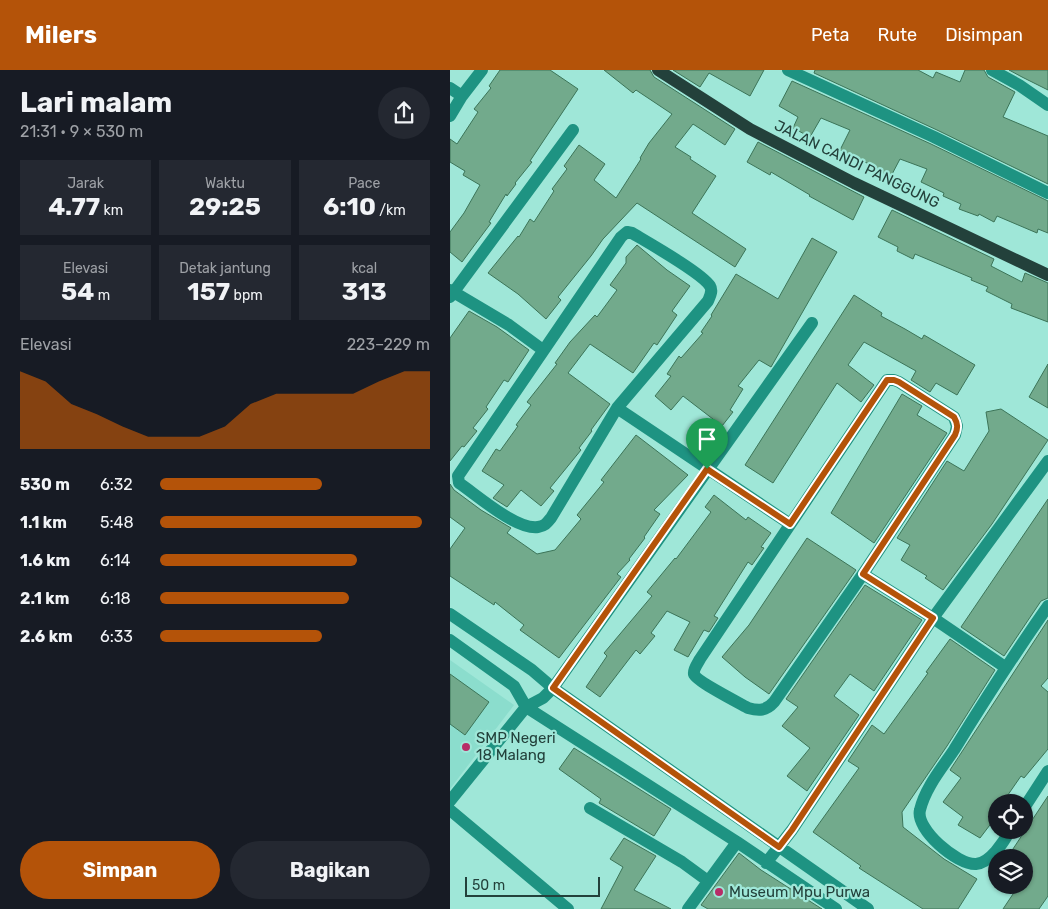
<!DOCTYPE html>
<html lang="id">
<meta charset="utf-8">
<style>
body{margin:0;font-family:Rubik,sans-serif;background:#242831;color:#f1f3f6;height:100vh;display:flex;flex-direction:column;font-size:19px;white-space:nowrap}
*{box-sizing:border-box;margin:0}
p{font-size:16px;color:#9ea1a6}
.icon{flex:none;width:28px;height:28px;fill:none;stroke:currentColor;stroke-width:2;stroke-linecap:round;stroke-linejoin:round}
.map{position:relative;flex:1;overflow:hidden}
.details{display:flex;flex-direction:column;background:#171b24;width:450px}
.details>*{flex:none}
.fabs{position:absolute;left:538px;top:724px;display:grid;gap:10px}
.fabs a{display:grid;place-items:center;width:45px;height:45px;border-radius:50%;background:#171b24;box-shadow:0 1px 4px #0004;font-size:25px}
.scale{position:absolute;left:15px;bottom:12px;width:135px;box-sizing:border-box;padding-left:5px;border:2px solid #23413b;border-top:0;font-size:14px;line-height:18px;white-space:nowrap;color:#23413b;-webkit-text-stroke:4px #9fe7d8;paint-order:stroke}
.pin{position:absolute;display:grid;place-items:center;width:42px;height:42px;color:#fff;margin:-51px -21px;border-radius:50% 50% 50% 0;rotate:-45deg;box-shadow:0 0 5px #0007}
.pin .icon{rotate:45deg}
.round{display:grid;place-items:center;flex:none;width:52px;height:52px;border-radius:26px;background:#242831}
.headline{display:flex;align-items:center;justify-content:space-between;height:85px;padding:0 20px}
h1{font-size:28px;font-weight:700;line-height:38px}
.stats{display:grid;grid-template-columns:repeat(3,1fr);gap:8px;height:85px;padding:5px 20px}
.stats div{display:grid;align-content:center;border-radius:0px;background:#242831;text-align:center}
.stats b{font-size:25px;font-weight:700}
.stats small{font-size:14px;font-weight:400}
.stats p{font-size:14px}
.chart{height:140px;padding:10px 20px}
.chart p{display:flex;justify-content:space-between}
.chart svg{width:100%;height:90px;margin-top:5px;fill:#b45309;opacity:.7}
.primary-button{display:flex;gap:10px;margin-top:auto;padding:10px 20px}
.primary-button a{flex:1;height:58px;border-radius:30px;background:#b45309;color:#fff;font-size:20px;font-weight:700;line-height:58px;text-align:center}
.primary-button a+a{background:#242831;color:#f1f3f6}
ul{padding:0 20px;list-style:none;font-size:16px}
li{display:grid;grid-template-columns:80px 60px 1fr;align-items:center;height:38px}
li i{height:12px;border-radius:6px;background:#b45309}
header{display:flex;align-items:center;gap:30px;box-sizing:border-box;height:70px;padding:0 25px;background:#b45309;color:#fff}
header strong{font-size:24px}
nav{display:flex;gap:28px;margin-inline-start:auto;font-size:18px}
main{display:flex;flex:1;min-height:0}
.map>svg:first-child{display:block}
</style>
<header>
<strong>Milers</strong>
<nav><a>Peta</a><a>Rute</a><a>Disimpan</a></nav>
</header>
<main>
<section class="details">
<div class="headline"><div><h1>Lari malam</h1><p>21:31 · 9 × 530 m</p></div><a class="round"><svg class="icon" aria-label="share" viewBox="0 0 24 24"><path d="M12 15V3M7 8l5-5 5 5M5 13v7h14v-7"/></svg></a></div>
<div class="stats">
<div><p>Jarak</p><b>4.77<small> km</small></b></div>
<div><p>Waktu</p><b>29:25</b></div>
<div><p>Pace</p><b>6:10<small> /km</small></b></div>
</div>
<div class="stats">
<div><p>Elevasi</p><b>54<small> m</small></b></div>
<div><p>Detak jantung</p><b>157<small> bpm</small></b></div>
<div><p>kcal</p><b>313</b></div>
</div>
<div class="chart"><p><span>Elevasi</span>223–229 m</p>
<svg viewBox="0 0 160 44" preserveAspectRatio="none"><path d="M0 44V6L10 11L20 22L30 27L40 33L50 38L60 38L70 38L80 33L90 22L100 17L110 17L120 17L130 17L140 11L150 6L160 6V44z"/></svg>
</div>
<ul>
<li><b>530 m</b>6:32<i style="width:60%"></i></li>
<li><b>1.1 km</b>5:48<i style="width:97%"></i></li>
<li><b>1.6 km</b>6:14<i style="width:73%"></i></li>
<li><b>2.1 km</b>6:18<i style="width:70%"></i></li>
<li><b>2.6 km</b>6:33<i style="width:60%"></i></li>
</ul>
<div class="primary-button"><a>Simpan</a><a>Bagikan</a></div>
</section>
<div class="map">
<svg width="598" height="839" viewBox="0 0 598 839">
<rect width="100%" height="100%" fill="#9fe7d8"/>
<path fill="#8bddcd" d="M0,590L64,635L0,719Z"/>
<path fill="#72aa8c" stroke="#3c7458" d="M50,0H100L128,19L80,91L82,92L65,113L66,114L57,126L56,124L39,152L41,153L12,192L0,182V162L14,143L30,115L13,105L15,101L0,92V69L7,74L28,42L24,39L41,18L39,16Z
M154,0H200L204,7L285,59L275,75L243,54L225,77L241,87L240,89L266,106L242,143L296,179L285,197L187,133L153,169L141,186L108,227L111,230L96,249L68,224L38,203L68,166L69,167L80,149L84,152L104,121L102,119L117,99L114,96L129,75L155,94L144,110L166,128L191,89L190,88L199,73L222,44L186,20L183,23Z
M223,0H314L300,26L259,3L250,17Z
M365,0H468L483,8L486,2L510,12L515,0H534L538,7L565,22L553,47L598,66V114L487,60L364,3Z
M559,0H598V20L572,7Z
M342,11L481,74L598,131V163L588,159L587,163L547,146L544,152L529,144L528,146L509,139L511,134L493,126L494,123L471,112L477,99L450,89L440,108L417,97L419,94L390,80L400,60L371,48L360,67L343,58L348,47L329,36Z
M308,72L414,127L403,150L359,126L360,125L321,102L320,105L297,92Z
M442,140L544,189L541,196L572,212L575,203L598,213V252L561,238L562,234L536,221L538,217L521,210L522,208L465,184L463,189L447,181L448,177L428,167Z
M362,168L387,182L321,297L309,290L288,316L293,319L280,340L283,342L272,356L233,326L221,340L205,326L221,306L217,304L229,286L231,288L253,263L251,262L262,246L261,245L286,204L328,229Z
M187,175L217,200L240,216L222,241L227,245L207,275L204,273L183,303L140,274L118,303L160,334L141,360L142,361L129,378L131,380L100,418L104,421L91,436L71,420L57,437L43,428L54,415L32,401L46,379L50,381L68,356L66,355L81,335L77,332L107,294L105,293L120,272L145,245L147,247L167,220L160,215L176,193V187Z
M404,225L432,243L431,246L455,259L472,269L474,265L525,295L507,325L486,313L480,322L461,310L466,301L414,272L398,295L424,315L411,332L387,313L323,413L295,395Z
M19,241L47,257L79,280L58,312L54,310L36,337L38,339L23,358L27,361L14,377L12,376L0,391V268Z
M598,294V338L579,327Z
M452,324L472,336L467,345L497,363L424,473L381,443Z
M551,339L598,370L542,454L493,520L475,508L477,506L451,490L460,475L447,468L497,391L514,401L539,361L536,342Z
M186,365L238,405L204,440L210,444L194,467L195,468L179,489L180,490L167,504L171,507L109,588L70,560L74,555L45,532L44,535L0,506V479L15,458L0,447V414L4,420L31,440L61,458L57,463L87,484L105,480L131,449L127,445L154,412L151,410Z
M264,425L296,450L298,447L321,463L311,477L314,478L302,495L298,492L264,546L268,548L259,562L254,560L238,587L224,580L240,552L217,541L201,563L205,566L190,584L186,580L150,627L136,617L157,586L154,583L202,526L197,522L225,488L226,489L261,442L255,437Z
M598,429V528L591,531L554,586L511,557Z
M357,468L406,500L319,624L295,607L272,587L299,555Z
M415,515L472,550L424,621L400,604L384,626L409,645L357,721L337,706L360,678L332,656L348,637L336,629Z
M598,550V608L591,616L598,622V679L574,708L571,706L553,732H546V747L530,768L508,755L513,747L493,732L511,708L500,700Z
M500,569L545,600L497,676L452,742L453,757L494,789L527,809L508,839H473L409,798L411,796L363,762L409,698L398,691L422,655L434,664L478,603L476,602Z
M0,604L39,632L15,665L0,654Z
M124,678L221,739L204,766L149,733L151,729L109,699Z
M598,726V826L589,839H553L569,815H574V788H557Z
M174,768L206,786L184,820L221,839H151L173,797L160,789Z
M289,783L311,800L372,839H258L251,835Z"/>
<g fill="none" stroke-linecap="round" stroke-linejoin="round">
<path stroke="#1e9382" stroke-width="12" d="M338,0L484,67L598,123
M542,0L569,15L598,35
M0,18L12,26
M0,46L12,26L32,0
M177,162L182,163C197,172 252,203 260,216C263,221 260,226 258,231L167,338L101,448C97,453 95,456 88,457C66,460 27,425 9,413L8,406L171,167Z
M0,220L59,255L93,280
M0,227L123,60
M437,310H444L449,312L504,347L507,356L505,365L413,504L324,632C316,641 309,641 298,638C289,633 246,611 244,604C243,599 248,593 250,589Z
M167,338L340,454
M413,504L483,548L555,597
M0,544L82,600L103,618L418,839
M0,570L64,616L76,637L287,772L386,839
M0,731L76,637L93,628L103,618L362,253
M140,738L232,792L258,811
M574,738L598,701
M0,740L118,839
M560,760C554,772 540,793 526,794C507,795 465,759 470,740C475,718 492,698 504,680C534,631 565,583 598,536
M316,793L342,760L483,548L598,391
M238,839L287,772"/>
<path stroke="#23413b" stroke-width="12" d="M208,0L300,59L404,113L598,205"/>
</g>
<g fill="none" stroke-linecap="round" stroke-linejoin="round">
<defs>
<path id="route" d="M437,310H444L449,312L504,347C508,354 508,358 505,365L413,504L483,548L342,760L329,777L103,618L257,399L340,454Z"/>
</defs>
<use href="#route" stroke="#fff" stroke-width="10"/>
<use href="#route" stroke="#b45309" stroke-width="6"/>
</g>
<g fill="#b72d67" stroke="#9fe7d8" stroke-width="2">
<circle cx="16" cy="677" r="5"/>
<circle cx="269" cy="822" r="5"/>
</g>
<g text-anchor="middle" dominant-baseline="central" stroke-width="4.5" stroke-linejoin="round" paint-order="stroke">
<g font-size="15" fill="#23413b" stroke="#9fe7d8">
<text transform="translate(407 94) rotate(26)">JALAN CANDI PANGGUNG</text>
</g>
<g font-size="15" fill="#23413b" stroke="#9fe7d8" text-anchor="start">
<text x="26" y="668">SMP Negeri<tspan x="26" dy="17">18 Malang</tspan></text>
<text x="279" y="822">Museum Mpu Purwa</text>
</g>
</g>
</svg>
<div class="fabs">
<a><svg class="icon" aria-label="locate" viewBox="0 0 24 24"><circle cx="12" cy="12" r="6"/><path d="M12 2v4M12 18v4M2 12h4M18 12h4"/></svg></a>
<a><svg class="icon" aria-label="layers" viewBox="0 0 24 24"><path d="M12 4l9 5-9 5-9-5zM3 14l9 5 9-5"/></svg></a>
</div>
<div class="scale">50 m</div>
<div class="pin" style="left:257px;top:399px;background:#1e9e55"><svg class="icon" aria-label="arrive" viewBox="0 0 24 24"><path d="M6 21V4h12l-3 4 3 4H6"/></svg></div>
</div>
</main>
